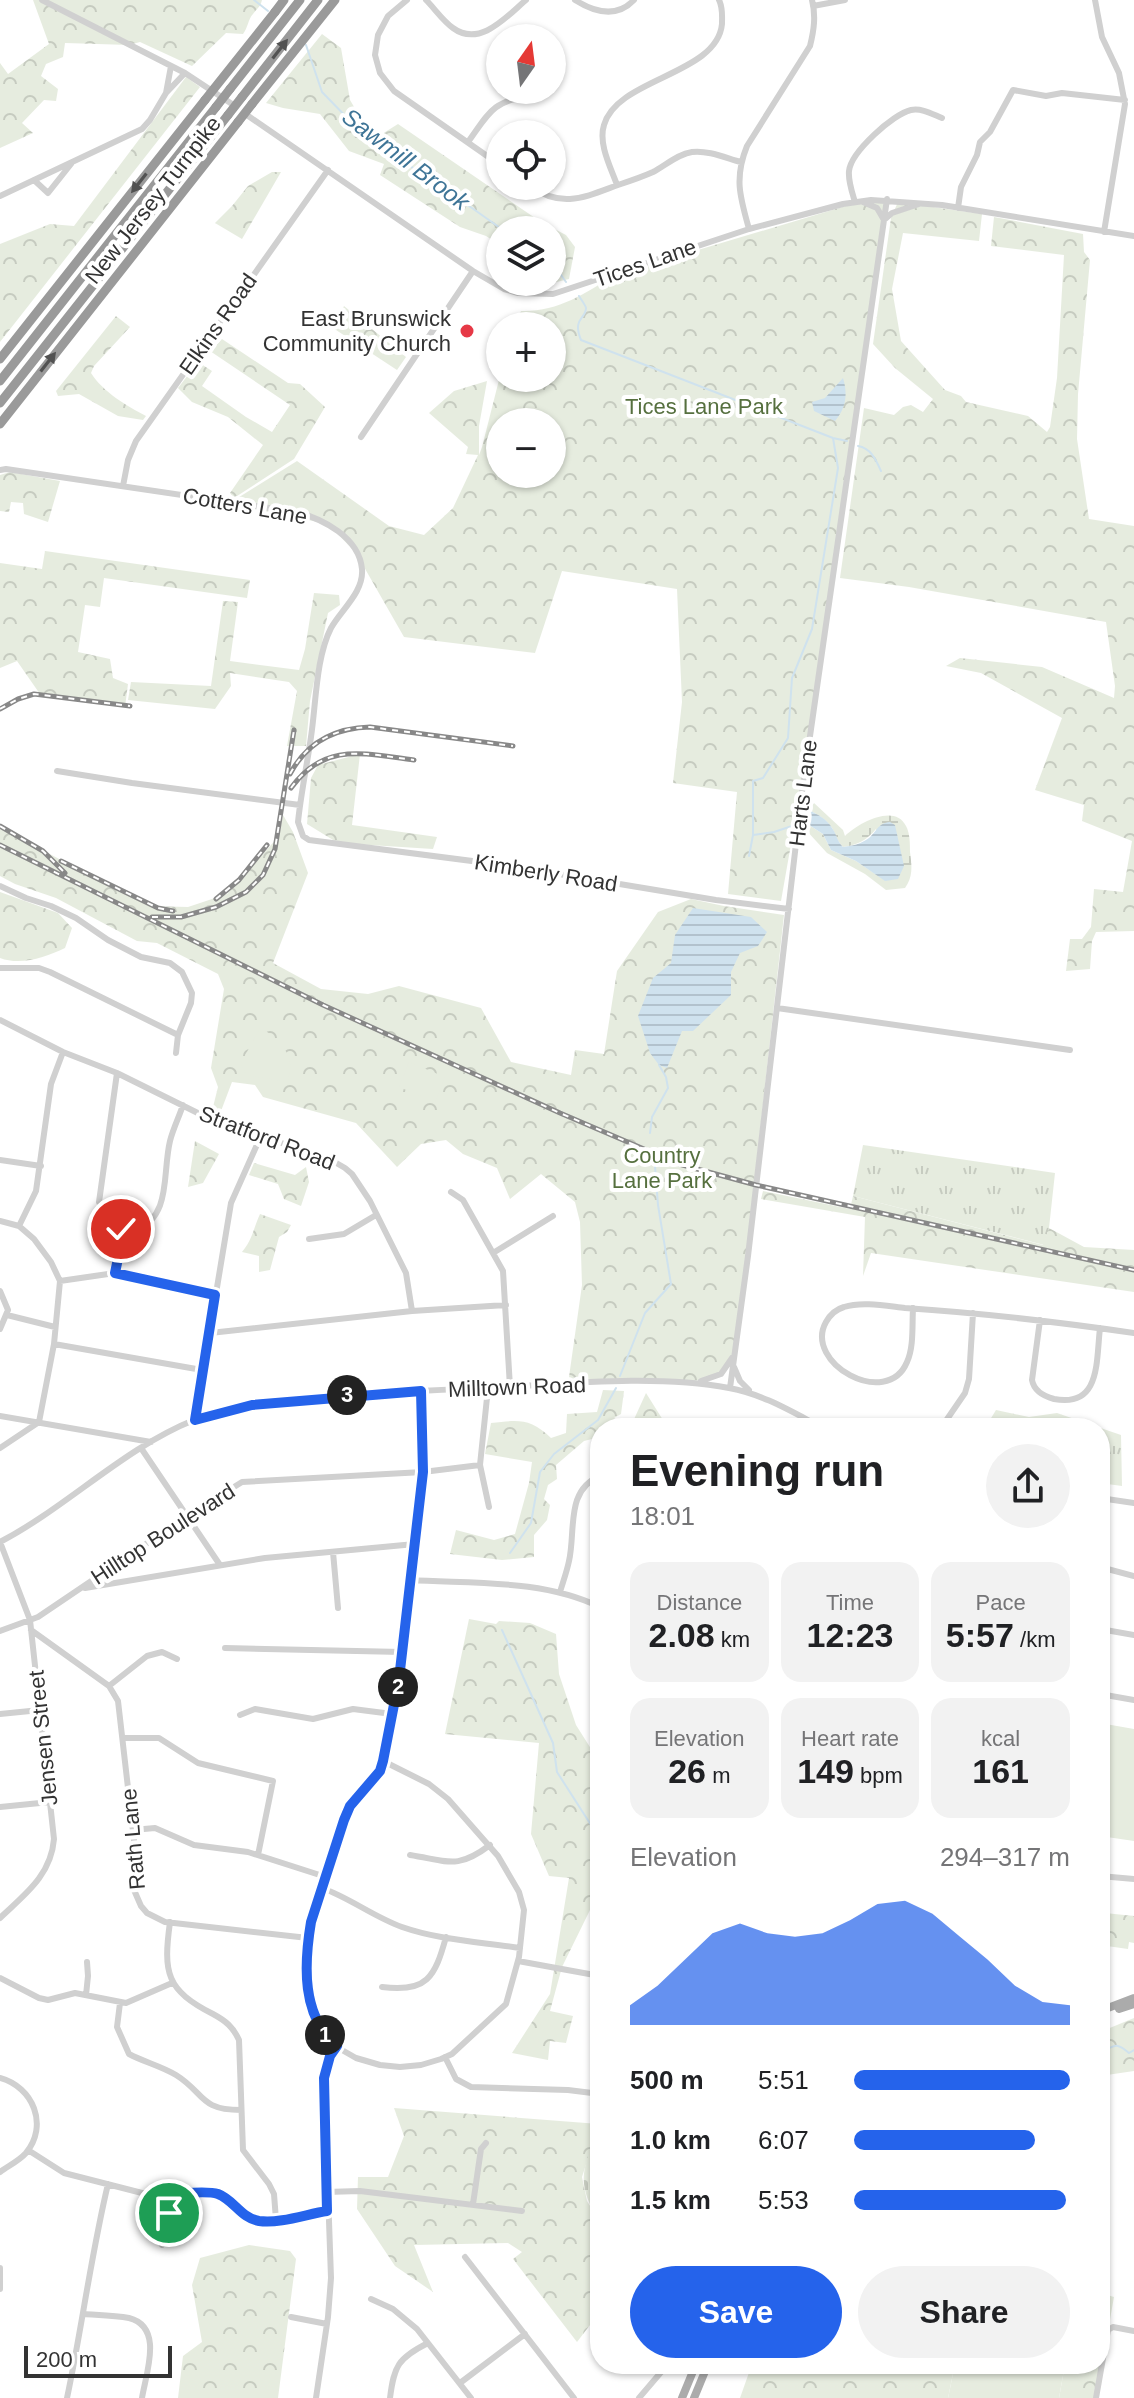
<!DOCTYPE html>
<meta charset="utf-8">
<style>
body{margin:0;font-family:Arial,sans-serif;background:#f2f2f2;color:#202124;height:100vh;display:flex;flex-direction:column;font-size:30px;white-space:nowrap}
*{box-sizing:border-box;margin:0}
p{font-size:26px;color:#757577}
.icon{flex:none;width:44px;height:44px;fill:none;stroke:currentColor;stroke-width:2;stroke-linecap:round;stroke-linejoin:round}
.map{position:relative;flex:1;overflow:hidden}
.sheet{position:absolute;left:590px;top:1418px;width:520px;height:956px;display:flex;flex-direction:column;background:#fff;border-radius:32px;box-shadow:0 2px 6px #0004}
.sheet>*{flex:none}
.needle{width:52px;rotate:14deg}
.fabs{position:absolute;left:486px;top:24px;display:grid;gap:16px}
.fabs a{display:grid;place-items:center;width:80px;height:80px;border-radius:50%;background:#fff;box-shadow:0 2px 6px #0004;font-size:40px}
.scale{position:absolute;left:24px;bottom:20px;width:148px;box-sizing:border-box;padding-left:8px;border:4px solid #333;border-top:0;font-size:22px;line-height:28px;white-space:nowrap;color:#333;-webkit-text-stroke:6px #fff;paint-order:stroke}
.pin{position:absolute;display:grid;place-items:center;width:68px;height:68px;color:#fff;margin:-34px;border:4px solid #fff;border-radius:50%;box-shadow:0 2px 8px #0007}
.km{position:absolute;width:40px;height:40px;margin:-20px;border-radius:50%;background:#222;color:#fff;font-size:22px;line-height:40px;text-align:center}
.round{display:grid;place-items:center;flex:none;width:84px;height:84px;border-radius:42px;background:#f2f2f2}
.summary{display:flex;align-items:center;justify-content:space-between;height:136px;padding:0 40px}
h1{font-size:44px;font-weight:800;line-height:60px}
.metrics{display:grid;grid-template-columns:repeat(3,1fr);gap:12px;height:136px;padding:8px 40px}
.metrics div{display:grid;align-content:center;border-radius:20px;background:#f2f2f2;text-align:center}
.metrics b{font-size:34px;font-weight:800}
.metrics small{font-size:22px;font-weight:400}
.metrics p{font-size:22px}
.chart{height:224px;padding:16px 40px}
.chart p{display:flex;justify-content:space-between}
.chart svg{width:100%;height:144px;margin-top:8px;fill:#2563eb;opacity:.7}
.primary-button{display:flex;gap:16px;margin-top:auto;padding:16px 40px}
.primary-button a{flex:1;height:92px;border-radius:48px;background:#2563eb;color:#fff;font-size:32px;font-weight:800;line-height:92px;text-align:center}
.primary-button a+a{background:#f2f2f2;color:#202124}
ul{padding:0 40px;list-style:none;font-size:26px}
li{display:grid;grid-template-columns:128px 96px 1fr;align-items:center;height:60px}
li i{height:20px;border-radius:10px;background:#2563eb}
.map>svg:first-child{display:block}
</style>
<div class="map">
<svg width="1134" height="2398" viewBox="0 0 1134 2398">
<defs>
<pattern id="grass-tufts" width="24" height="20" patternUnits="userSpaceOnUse" patternTransform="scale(2)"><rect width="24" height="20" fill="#e6ecdf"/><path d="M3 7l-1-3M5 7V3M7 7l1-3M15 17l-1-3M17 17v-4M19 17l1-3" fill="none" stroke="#c6cbc0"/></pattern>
<pattern id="forest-crowns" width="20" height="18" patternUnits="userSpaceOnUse" patternTransform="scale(2)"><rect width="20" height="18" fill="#e6ecdf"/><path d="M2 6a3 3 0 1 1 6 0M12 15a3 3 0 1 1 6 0" fill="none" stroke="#c6cbc0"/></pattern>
<pattern id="wetland-marsh" width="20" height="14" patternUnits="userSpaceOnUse" patternTransform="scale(2)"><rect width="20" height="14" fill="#e6ecdf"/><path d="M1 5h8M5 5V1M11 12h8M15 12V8" fill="none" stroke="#c6cbc0"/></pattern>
<pattern id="cemetery-stones" width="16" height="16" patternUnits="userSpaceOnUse" patternTransform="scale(2)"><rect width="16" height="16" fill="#e6ecdf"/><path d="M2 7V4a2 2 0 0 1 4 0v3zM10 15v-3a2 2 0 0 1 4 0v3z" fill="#c6cbc0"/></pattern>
<pattern id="water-rules" width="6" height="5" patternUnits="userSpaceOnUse" patternTransform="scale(2)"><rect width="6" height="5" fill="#cfe2ee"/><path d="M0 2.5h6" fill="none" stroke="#b2c2cd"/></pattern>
</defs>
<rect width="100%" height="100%" fill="#fff"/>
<path fill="url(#grass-tufts)" d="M863,1145L1055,1173L1049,1228L1044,1245L853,1196Z
M996,1410L1029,1417L1057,1413L1121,1435L1122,1486L1100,1483V1428H985Z"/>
<path fill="url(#forest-crowns)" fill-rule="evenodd" d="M33,0H262C260,8 257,8 253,14C248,19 248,28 243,34L226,33L192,66L140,42L129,45L65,43L63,57L46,64L41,76L58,89L56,101L44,100L22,123L33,133L0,148V63L8,74L49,44Z
M322,34L341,48L350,100L363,122L382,134L398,124L541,222L566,235L575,247L569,279L536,287L537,282H552V230H500V245L486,236L460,227L380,175L384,164L349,151L320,114L283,108L266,103Z
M186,77L200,87L0,342V244L50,224L74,226Z
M272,172H281L242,239L215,223L232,206L248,186Z
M887,199L819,685L781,901L728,894L737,792L673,783L682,702L677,589L562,571L535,653L404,637L356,553L328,524L228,504L297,461L389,526L424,535L453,508L478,455L466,454L468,447L429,413L454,391L487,381L479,426V455L482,447L500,376V378H552V326H514L521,311C557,312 585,294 614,275L849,205ZM500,422H552V474H500Z
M898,202L982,214L979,241L903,233L892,289L901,341L945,390L961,396L966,402L1028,416L1047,432L1050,427L1057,378L1064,255L991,246L994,217L1083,234L1084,252L1090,260L1078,394L1077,439L1089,519L1134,526V931L1096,932L1092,941L1090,969L1066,971L1070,939H1082L1091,927L1094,889L1123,892L1132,841L1082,821L1084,805L1035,790L1062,718L981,673L946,666L960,658L1042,667L1114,698L1115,686L1106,622L909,587L840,578L864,408L894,415L903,407L911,405L923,412L933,399L895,368L873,344L891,218Z
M344,306L406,357L397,370L333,328Z
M116,316L130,327L94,366L91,373C103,392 127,406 146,416L143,420L118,416L79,394L58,396L56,391Z
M222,339L288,383L300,384L325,407L294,459L234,498L230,493L263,445L228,417L192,402L178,388L198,362L212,371L202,386L246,417L272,432L290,405L210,351Z
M10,472L60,481L48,522L24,514L23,503L11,502L9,512L0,511V475Z
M45,551L250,580L247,598L104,578L100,607L85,605L78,652L110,659L113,678L128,684L125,707L42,697L17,661L0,668V563L42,569Z
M314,593L339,595L340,605L328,613L310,701L306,746H287L297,691L289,682L230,673L231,686L215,709L128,700L131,682L211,686L223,601L238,602L230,661L299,670L305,649Z
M360,754L352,825L437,837L433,849L338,843L307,824L311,778L318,765Z
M283,815L293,832L308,873L273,963L321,989L368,994L399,986L481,1008L511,1062L571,1075L575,1050L604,1054L617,971L658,912L691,899L724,906L784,915L736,1347L729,1364L721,1374L692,1382L568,1384L582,1285L580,1222L575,1202L541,1174L510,1199L497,1168L463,1154L446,1140L421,1144L397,1167L356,1123L263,1097L255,1085L232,1082L221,1111L213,1107L218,1087L211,1068L224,989L218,974L157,943L137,941L56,898L15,884L0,876V828L149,906L188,907L227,894L279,836Z
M0,892L58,913L72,928L65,948C46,957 21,966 0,958Z
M195,1141L219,1154L203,1183L188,1187Z
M254,1163L295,1175L306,1167L309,1182L301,1206L284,1199L278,1184L249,1175Z
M763,1191L850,1209L853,1196L1043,1245L1049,1228L1084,1247L1134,1250V1292L871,1253L863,1276L865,1217L761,1199Z
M260,1214L291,1225L287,1232L279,1237L270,1270L259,1272V1256L242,1252C253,1239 253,1229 260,1214Z
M603,1390L624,1391L621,1414L614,1418L629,1428H600V1437L584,1441L556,1465L557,1479L548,1485L544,1499L550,1505L547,1520L534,1535V1557L502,1560L450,1554L456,1530L494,1540L515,1534L529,1483L532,1462L485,1454L491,1423C519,1420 530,1418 551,1438L566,1433L567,1414L597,1412Z
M646,1393L668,1428H630Z
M469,1619L496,1624L499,1621L530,1623L556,1634L559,1674L576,1725L600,1763V1911L590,1910L562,1967L550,2011L573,2016L566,2043L550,2041L548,2060L512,2053L550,1994L569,1878L549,1876L531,1834L539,1743L445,1734Z
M1105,1913L1134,1916V1943L1129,1942L1128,1949L1100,1945Z
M1134,2018V2071L1100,2076V2032Z
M394,2108L599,2124L582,2177L587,2201L600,2222V2312L577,2342L513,2259L522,2252L508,2243L414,2245L433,2292L395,2266L357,2209L358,2177H388L404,2136Z
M249,2245L290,2251L296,2259L278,2398H178L183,2356L202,2342L192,2285L200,2258Z
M1100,2293L1114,2297L1096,2398H1059L1065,2364H1100Z
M752,2364H955L948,2398H740Z"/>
<path fill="url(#wetland-marsh)" d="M814,803L843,830L845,836C858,823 895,803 906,826C910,833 910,844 910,852C912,866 913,877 905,888L886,890L865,874L827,853L806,830L809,825L823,834L831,850L856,861L886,881L876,829C866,841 857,845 843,847C837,841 836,835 832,828C827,820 817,814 809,810Z"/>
<path fill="url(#cemetery-stones)" d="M599,2124L600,2125V2222C573,2179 585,2168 599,2124Z"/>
<path fill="#e6ecdf" d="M260,1028C280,1038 298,1058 287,1082L246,1075L241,1063Z
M409,1062L445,1077L435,1102L399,1087Z
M1100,1723L1134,1729V1841L1100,1836Z
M955,2364H1065L1059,2398H948Z"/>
<path fill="url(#water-rules)" d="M843,378C848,394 846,408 835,421L814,411L812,402L825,398Z
M809,810C817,814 828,820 832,828C837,835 837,841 843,847C852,846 861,844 869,838C877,831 878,823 890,822L895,825L904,866L898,879L885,881L856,861L831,850L823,834L809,825Z
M693,908L751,917L767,932L758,946L740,953L731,972V995L693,1031H682L667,1068L659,1065L650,1053L638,1016L653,978L671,963L675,935Z"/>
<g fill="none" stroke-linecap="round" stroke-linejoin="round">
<path stroke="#cfe2ee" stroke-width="2" d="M254,0L268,11
M306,45L322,92L358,129L384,151L400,157L429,182L472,208L503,230
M552,262L566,282
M579,296C580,298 586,306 586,308C586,319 572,318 581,340L833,438L847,441
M858,446C871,448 876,460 881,471
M792,826L774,832L753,835V781L763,778L788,738L792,678L812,629L838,468L833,438
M749,856L753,835
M650,1133L652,1117L668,1088L666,1077L659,1065
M620,1376L645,1313L671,1284L658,1205L655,1166
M510,1553L531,1523L540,1472L554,1454L598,1420L616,1388
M502,1630L553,1743L557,1772L600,1839
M1100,2051C1115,2048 1114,2040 1129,2053L1134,2050"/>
<path stroke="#d0d0d0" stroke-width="6" d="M42,0L185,73L235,106
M407,0L388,16L378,35L375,55L380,73L394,91L500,165
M426,0C435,9 443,21 453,28C480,48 507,16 526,0
M575,0C594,12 616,19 634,0
M1095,0L1102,37L1119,73L1125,104L1104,232
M813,6L845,0
M171,66L166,93L185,73
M244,113L473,271L504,289L518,293L553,294L749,229L843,204L871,200L942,205L1134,236
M468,142C489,113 492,101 530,96
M34,180L48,193L71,164
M617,185C611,168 598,144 604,125C617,78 717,75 722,24C722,15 723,8 719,0
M530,186C562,209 585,197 618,185C630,181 642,177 653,172C666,165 678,154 692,152C708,150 726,158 741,162
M0,196L142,129L150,120L166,93
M855,202C852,192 848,181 849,171C851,152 893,114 911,110C922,108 932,114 942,118
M863,202L877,208L884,220L892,213L919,204
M958,208L961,187L977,155L980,142L990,132L1013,90L1046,96L1062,93L1125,100
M749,229C740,197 734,178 747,146L810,46C814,30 816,16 812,0
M361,437L473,271
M0,470L6,469L296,512C323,519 359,537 362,569C364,592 341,610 331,628C316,657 316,704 311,737C307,765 301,793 298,822L303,836L309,840L511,866L716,900L789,909
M123,486L128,460L136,441L328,170
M57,771L132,783L300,805
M0,886L26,898L51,906L76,918L108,940L141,957L170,963L182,972L192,993L191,1003L178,1035L176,1053
M0,968H39L50,972L178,1035
M777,1008L1070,1050
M0,1020L63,1052L117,1073L218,1123L326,1157L345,1168L352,1174L370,1201L406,1273L412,1311
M117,1073L99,1202L110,1225L136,1231C172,1215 162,1174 170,1141C173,1129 179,1117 183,1105
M0,1160L41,1166
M451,1192L463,1200L503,1271L510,1387
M0,1221L19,1226L34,1239L51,1262L60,1281L54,1344L39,1422L0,1448
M19,1226L36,1191L51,1084L63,1052
M309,1239L344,1234L376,1215
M493,1253L553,1216
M115,1273L124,1229
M60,1281L115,1273L215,1295
M0,1291L8,1310L0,1329
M913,1308C912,1325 914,1347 907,1362C887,1410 803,1363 826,1322C830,1315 837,1309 844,1307C862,1301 887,1306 905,1308C982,1313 1058,1322 1134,1333
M7,1315L55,1327
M1040,1320L1032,1380C1034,1391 1043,1396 1054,1399C1101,1408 1096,1361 1100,1328
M210,1333L412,1311L506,1305
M54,1344L202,1370
M734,1367L740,1381L749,1390
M701,1381L721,1374L732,1358
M488,1388L480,1465L489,1507
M730,1388L748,1256L802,792L887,199
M0,1416L151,1442
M195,1420L231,1203L260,1138
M941,1428L965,1393L969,1379L973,1313
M141,1448L220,1565
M1100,1498L1134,1503
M0,1542C67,1507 124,1448 194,1420C234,1405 276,1401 319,1398C375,1393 431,1390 487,1388C564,1384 654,1374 729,1388C763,1394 792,1412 823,1428
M333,1552L338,1608
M1100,1567L1134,1576
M410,1580C474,1584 542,1579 600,1607
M85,1588L265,1558L415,1544
M560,1592C563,1582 567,1571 569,1561C576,1531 565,1490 600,1476
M1100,1629L1134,1635
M31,1630L109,1686L118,1701L134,1840V1890L141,1906L147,1913L165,1922L308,1938
M0,1631L38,1617L186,1517L242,1482L423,1472L480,1465
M600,1633L594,1658L600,1679
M225,1648L402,1652
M109,1686L147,1656L162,1652L177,1659
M1100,1694L1134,1700
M0,1714L40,1710
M240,1715L255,1709L313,1719L353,1709L392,1714
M123,1738H159L198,1763L273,1781L258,1855
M383,1761L429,1784L448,1799L498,1856L519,1892L524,1910L519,1957L506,2004L452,2054L441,2059L421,2065L400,2067L380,2065L356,2058L342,2050L329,2039L319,2025L311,2010L309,2002L308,1938L344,1820L350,1806L380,1771L383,1761L399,1679L423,1472L421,1391
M0,1807L50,1802
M133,1830L155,1828L194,1845L248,1852L326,1877
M410,1855C448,1861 457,1870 490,1845
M1100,1876L1134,1879
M322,1888C350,1898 374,1917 402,1927C439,1940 481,1942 520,1948
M0,1918C24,1895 51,1876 54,1839L30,1620L0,1542
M170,1922C163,1973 166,1990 213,2014C226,2021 233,2027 239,2040L243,2150L269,2184L274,2194L276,2220
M518,1961L600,1976
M0,1978L39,1998L48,2000L75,1993L126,2003L172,1983
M382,1987C427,1993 435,1977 446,1937
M86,1995L88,1976L87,1962
M120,2003L117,2027L129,2054C144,2062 161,2066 176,2075C205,2093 199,2110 241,2110
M445,2057L456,2079L471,2087L568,2090L600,2094
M0,2078C33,2087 49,2125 26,2153C19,2161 8,2166 0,2172
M28,2150L64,2173L146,2194L206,2192L218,2194L228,2200L242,2214L258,2220L271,2221L327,2211
M326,2192L360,2191L522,2211
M473,2204L481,2149L486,2143
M162,2245L167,2228L168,2194
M465,2257L574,2398
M0,2268V2289
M371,2299L393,2309L417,2329L471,2398
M84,2314C99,2315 115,2315 129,2318C164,2327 146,2373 142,2398
M291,2317L327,2324
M460,2383L525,2334
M67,2398C82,2327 91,2255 108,2184
M316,2398L328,2317L331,2278L324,2078L330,2056L337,2046
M390,2398C394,2366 398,2358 428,2343
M639,2398L668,2364
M1096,2398L1108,2330L1113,2327L1134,2331"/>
<path stroke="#ababab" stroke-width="8" d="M1119,2009L1134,2004
M1100,2011L1134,1998
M682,2398L696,2364
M694,2398L708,2364"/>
<path stroke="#9a9a9a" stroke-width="9" d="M275,12L284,0
M230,89L300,0
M242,97L318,0
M252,104L335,0
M0,359L205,100
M0,381L216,107
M0,403L228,115
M0,424L238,122"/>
<defs>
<path id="rail" d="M0,709L18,699L34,694L130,706
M290,774C307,742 335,728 370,727L513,746
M291,788C325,741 365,754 414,760
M0,826L43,851L65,873
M0,845L323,1005L560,1113L679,1164L756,1185L1134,1270
M61,861L158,908L173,911
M216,899L239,880L267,845
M152,917H181L216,907L246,892L263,875L275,849L294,730"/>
</defs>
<use href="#rail" stroke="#888" stroke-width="5"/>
<use href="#rail" stroke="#fff" stroke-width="2" stroke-dasharray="6" stroke-linecap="butt"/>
<path stroke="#9a9a9a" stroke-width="9" d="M205,100L275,12
M216,107L230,89
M228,115L242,97
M238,122L252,104"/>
</g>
<defs><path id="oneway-solid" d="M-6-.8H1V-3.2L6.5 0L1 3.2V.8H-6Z" transform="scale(2)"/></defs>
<g fill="#525252">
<use href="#oneway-solid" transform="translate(280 49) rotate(-52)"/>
<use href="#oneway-solid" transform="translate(139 183) rotate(128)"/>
<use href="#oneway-solid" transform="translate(48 362) rotate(-52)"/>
</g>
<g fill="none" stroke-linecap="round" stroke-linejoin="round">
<defs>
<path id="route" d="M121,1229H124L115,1273L215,1295L195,1420L252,1405L421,1391L423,1472L399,1679L383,1761L380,1771L350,1806L344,1820L311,1922C304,1964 301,2016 337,2046L330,2056L324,2078L327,2211C307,2214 280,2224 259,2221C241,2218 234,2200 218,2194C206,2190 182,2194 168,2194L169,2213"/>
</defs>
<use href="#route" stroke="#fff" stroke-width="16"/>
<use href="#route" stroke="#2563eb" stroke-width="10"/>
</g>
<circle fill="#e63946" stroke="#fff" stroke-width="3" cx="467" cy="331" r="8"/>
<g text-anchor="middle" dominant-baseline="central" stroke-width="8" stroke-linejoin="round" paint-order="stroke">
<g font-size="22" fill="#333" stroke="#fff">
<text transform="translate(153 200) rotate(-52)">New Jersey Turnpike</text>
<text transform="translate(645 263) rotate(-19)">Tices Lane</text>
<text transform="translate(218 324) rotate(-55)">Elkins Road</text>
<text transform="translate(245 506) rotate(10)">Cotters Lane</text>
<text transform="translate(803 793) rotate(-83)">Harts Lane</text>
<text transform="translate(546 873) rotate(9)">Kimberly Road</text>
<text transform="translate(267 1138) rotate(21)">Stratford Road</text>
<text transform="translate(517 1387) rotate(-2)">Milltown Road</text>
<text transform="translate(163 1534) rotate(-33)">Hilltop Boulevard</text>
<text transform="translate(43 1738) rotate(-96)">Jensen Street</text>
<text transform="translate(133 1839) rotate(-95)">Rath Lane</text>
</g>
<g font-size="22" fill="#333" stroke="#fff" text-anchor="end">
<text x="451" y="318">East Brunswick<tspan x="451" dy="25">Community Church</tspan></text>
</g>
<g font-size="22" fill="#56703f" stroke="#fff">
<text x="704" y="406">Tices Lane Park</text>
<text x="662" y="1155">Country<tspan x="662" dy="25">Lane Park</tspan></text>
</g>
<g font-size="24" font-style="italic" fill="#3f7597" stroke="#fff">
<text transform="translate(406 159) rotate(37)">Sawmill Brook</text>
</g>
</g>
</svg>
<div class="fabs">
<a><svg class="needle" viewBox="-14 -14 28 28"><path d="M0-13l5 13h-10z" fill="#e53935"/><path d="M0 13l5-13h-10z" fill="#757577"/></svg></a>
<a><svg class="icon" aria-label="locate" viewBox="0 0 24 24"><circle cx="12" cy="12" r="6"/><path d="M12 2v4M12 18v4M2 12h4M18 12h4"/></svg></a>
<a><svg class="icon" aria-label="layers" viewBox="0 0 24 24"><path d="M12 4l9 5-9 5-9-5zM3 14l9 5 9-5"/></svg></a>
<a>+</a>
<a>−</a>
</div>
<div class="scale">200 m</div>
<div class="pin" style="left:169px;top:2213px;background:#1e9e55"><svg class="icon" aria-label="arrive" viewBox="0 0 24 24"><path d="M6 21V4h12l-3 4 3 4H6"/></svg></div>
<div class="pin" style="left:121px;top:1229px;background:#d93025"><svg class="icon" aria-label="check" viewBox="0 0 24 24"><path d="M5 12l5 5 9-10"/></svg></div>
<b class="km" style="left:325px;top:2035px">1</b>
<b class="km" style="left:398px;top:1687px">2</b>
<b class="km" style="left:347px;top:1395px">3</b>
<section class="sheet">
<div class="summary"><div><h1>Evening run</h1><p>18:01</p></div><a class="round"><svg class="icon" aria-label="share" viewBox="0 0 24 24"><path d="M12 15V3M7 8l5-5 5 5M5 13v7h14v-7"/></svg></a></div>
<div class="metrics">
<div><p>Distance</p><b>2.08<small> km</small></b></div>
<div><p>Time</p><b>12:23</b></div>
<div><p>Pace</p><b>5:57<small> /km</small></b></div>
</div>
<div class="metrics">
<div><p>Elevation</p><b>26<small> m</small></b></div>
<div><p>Heart rate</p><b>149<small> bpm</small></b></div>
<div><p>kcal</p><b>161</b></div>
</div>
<div class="chart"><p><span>Elevation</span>294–317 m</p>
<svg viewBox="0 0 160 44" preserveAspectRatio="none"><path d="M0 44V38L10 32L20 24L30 16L40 13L50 16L60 17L70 16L80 12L90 7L100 6L110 10L120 17L130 24L140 32L150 37L160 38V44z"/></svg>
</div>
<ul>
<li><b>500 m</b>5:51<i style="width:100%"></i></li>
<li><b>1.0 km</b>6:07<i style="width:84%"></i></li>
<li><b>1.5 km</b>5:53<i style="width:98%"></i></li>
</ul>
<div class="primary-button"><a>Save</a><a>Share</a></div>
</section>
</div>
